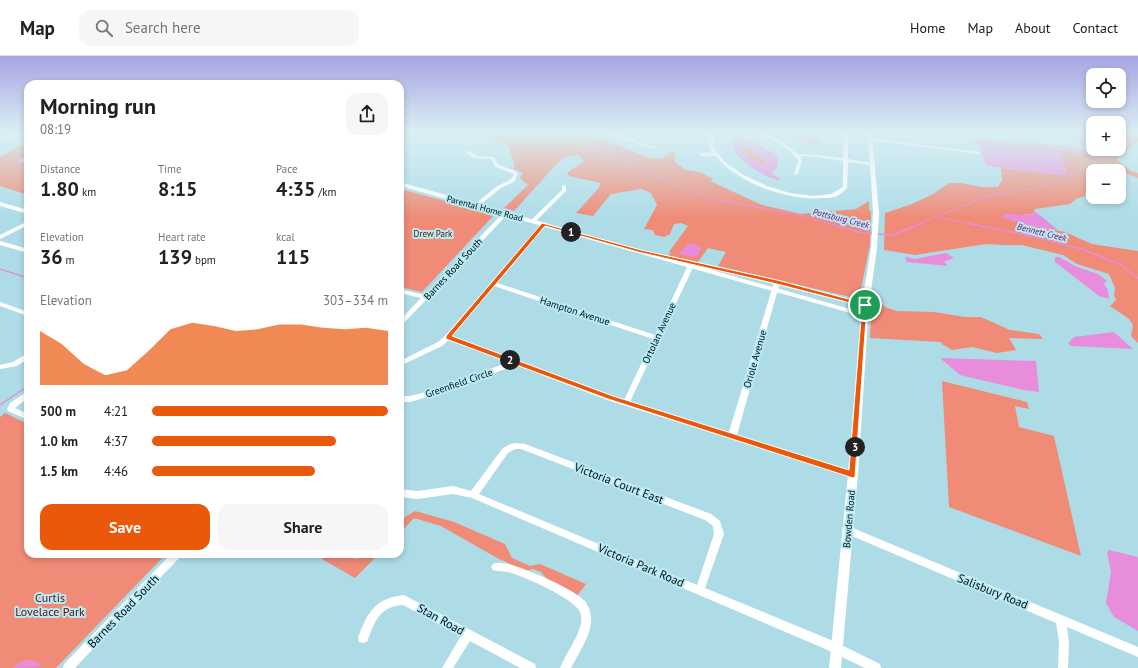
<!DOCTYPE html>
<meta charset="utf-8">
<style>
body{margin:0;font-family:"PT Sans",sans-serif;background:#f6f6f6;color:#202124;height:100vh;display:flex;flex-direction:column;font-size:15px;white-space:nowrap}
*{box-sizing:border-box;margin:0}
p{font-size:13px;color:#757577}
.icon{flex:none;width:22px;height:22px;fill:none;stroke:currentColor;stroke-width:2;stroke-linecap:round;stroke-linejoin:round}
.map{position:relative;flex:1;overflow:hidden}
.sheet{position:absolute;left:24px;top:24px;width:380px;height:478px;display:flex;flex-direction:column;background:#fff;border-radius:12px;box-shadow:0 2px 6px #0003}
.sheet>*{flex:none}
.buttons{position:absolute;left:1086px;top:12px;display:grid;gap:8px}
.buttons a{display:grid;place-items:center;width:40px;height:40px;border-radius:8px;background:#fff;box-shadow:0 2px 6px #0003;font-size:20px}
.pin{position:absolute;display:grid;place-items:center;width:34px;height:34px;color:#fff;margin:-17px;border:2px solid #fff;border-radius:50%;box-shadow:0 1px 4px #0007}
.km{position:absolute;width:20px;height:20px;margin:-10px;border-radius:50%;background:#222;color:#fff;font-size:11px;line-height:20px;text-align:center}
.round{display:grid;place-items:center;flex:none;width:42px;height:42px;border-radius:12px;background:#f6f6f6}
.headline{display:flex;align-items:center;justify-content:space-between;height:68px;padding:0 16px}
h1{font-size:22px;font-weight:700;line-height:30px}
.stats{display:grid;grid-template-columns:repeat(3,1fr);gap:6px;height:68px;padding:4px 16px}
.stats div{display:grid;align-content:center}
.stats b{font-size:20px;font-weight:700}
.stats small{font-size:11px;font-weight:400}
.stats p{font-size:11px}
.chart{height:112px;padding:8px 16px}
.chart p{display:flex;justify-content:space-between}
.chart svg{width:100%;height:72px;margin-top:4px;fill:#ea580c;opacity:.7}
.primary-button{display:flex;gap:8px;margin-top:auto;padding:8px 16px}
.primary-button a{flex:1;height:46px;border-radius:12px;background:#ea580c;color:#fff;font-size:16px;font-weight:700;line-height:46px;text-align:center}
.primary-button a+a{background:#f6f6f6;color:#202124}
ul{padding:0 16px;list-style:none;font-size:13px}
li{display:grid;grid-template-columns:64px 48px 1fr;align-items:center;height:30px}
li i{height:10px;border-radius:5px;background:#ea580c}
header{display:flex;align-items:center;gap:24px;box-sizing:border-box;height:56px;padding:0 20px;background:#fff;border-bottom:1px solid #e0e0e0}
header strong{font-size:19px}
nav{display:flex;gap:22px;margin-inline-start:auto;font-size:14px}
.search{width:280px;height:36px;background:#f6f6f6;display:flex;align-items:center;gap:10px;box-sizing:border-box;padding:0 14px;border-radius:12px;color:#757577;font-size:15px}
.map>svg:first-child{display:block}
</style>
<header>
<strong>Map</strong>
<div class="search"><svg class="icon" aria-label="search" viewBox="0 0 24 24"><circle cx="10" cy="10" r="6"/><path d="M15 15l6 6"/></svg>Search here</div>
<nav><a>Home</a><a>Map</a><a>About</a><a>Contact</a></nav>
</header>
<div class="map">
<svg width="1138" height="612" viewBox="0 0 1138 612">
<rect width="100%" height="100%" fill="#addce7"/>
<path fill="#ef8b77" d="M493,76H584L585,80H594L593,83L597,84L602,83L650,102L661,103L672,96H675V106L686,114L700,116L713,123L710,125L762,149L801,158L856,153L869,145V154L871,156L870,188L859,243L718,210L726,196L708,192L698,206L667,199L671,198L669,196L688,170L681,167L674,168L670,178L664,181L655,179L653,174L644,173L657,149L651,137L641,133L611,138L593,160L576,157L598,133L601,127L569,120L567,117L584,105L578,99L562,102L514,155L504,152L528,129L520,122L523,117L513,113L515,109L507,88L494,83L498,79Z
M1128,76H1138V86L1116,103L1131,115L1138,117V122L1119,115H1093V126L1090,128L1085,140L1076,143L1070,148L1035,153L1034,157C1025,160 1013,159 1002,161L1028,169L1065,176L1092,188L1138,195V287L1131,280L1133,269L1129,263L1110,250L1116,244L1114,239L1115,232L1109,218L1077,208L1063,199L1022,189H1003L986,188L915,199L884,194L885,157L912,148L933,138L949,127H961L981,131H998L1002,124L1001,112L1060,119L1067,117L1062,103L981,87L979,89L975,86L978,84L1090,98L1101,93H1119V81Z
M21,89L28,91V99L17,106L28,107V139L0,130V101Z
M745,89L765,103L766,109C756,109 744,98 740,90Z
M400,133L495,158L422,236L400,231Z
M872,244L879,246L885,251L897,255L934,256L965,261H981L1010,274L1039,278L1043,283L1009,282L1016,294L997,297L972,291L952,294L942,288L941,286L870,282Z
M942,325L1027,346L1029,353L1015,350L1019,371L1054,380L1081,500L949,451Z
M5,357L28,368V498H166L56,612H0V361Z
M415,455L454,466L505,488L512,502L530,510L540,508L586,528L577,540L550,527L541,516L533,513L526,515L497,502L441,470L414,462L400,477V464Z
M328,498H337L357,503L363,498H379L355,522L322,503Z"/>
<path fill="#e88ddb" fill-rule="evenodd" d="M790,76C802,76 816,74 822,86L821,90C812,92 797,81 790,76Z
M1082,76H1093V93H1095L1081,90L1079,83Z
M737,78L774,97L777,100L778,110L771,117L780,123L779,124C765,122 721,97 734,79ZM745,89L765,103L766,109C756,109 744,98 740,90Z
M979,82L1072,91L1093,96L1090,98L980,84Z
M981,87L1061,96L1063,98L1062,103L1067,118L1060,119L989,110L986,109L979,89Z
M1036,156L1058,174L1028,169L1002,161L1003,158L1028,159Z
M690,187L702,191L696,201L678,198Z
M946,197L954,202L944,206L948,210L907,206L905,201L915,203Z
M1055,201H1059L1077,211L1098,218L1107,225L1104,228L1108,234L1109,243L1099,240L1059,209L1055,206Z
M1114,276L1133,293L1071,290L1068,287L1074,281Z
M940,302L1036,305L1039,336L1023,334L960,319Z
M1109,494L1138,501V575L1114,561L1106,547L1111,516L1107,496Z
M27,604L38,606L40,608L39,611L13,612L18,607Z"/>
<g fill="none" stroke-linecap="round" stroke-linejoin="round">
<path stroke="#e88ddb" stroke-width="1" d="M560,76L599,97L708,142L800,159L831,168
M400,77L402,76
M937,161L972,168
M919,168L984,141L1035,132L1067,121L1093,105L1113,97L1138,80"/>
<path stroke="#e88ddb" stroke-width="1.5" d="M827,167L862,177H873
M967,167L1027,179L1085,194L1121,209L1138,222
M877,178L893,179L922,167
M0,213L28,222
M0,349L28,330"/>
<path fill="#fff" fill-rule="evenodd" d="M20,76H26L0,86V84Z
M605,76H611L656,92L652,93Z
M708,76H712L714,92L725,106L744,119L767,130L790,137L813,140L831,138L843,131V105L817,101L800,100L802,105L798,118L794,119V118L798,105C789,89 772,83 755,78V76L771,80L783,86L798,98L817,99L843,102L844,76H848V103L872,107L874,108L872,109L848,106L847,132C844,135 839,139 835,141C831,142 826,142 822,142C789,145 736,127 716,100L705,101L700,99V97L712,96L709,92Z
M1004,76H1017L1018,77L1016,78Z
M869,82L978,96L980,97L978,98L871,84H869Z
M466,95H470L477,100L494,101L499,109L516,115L518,118L514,126L501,132L476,152L473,150L474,149L497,130L510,124L514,118L495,111L491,103C481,103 472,104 466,96Z
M562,129L566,130V135L535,166H531V164L562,134Z
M0,146L28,154V158L0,150Z
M505,156L508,158L507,159L402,269L400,270V264L421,242L400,237V233L424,239L503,157Z
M28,165V169L0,183V179Z
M544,166L547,168L546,169L497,227L655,279L689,207L692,205L694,206L695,207L630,346L729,376L774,226L777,224L779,225L780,226L737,379L856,416L857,418L856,420L853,421L607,344L516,309L435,339L410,346H400V340H410L430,335L509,306L449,284L442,290L400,310V305L438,286L446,279L542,167ZM494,230L653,283L624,344L452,280Z
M0,185L28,193V197L0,189Z
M709,209L712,211L709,215H705L704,214L707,210Z
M0,246L28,256V260L0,250Z
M26,298H28V303L17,310L0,313V309L13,306Z
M28,335V342L15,352L28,358V364L8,355L7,353L10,347Z
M515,387L525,388L711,458L720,465L724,478L705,532L831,584L880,608L881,612H865L823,592L472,442L453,438L417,443L400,441V433L417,435L453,430L471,435L502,393L508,389ZM515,393H521L705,464L713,470L714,478L697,529L479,438L508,397Z
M848,470L1138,591V601L1067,571L1069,586L1068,612H1058L1059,586L1056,567L845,477L843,474L845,471Z
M171,498H182L180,501L75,612H63L64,608Z
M496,507C500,507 504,507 508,508C525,512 574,533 585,545C588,549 591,556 591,562C592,578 578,598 571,612H560C565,599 577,583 580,571C582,565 582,558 578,553C570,541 523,520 508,516C503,515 498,516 493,514L491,511L493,508Z
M404,539L535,608L536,612H520L470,585L453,612H442L461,580L403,549C378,551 375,566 367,586L363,587L359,586L358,582C367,557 375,542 404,539Z"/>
<path fill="#fff" fill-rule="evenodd" d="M868,76H872L879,157L877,192L869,249L858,418L841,612H829L848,418L861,260L400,130V126L861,256V250L730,217L729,216L732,214L862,246L871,192L873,157Z"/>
</g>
<linearGradient id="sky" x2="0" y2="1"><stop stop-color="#a8a4e3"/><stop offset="0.47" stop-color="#daeff4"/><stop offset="1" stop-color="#daeff4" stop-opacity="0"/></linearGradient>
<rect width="1138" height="162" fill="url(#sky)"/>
<path fill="#ea580c" stroke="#fff" fill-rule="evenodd" d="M542,167L641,194L777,224L867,248L855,421L853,422L608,343L446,283V280ZM545,170L638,196L777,228L862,250L849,414L613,340L452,280Z"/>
<g text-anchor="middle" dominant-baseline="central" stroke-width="4" stroke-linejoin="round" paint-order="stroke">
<g font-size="9" fill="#011013" stroke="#b9eaf4">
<text transform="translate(485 152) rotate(15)">Parental Home Road</text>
</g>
<g font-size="9" font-style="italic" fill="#7a0771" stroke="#b9eaf4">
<text transform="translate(841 162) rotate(14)">Pottsburg Creek</text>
<text transform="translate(1042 176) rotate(14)">Bennett Creek</text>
</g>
<g font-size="9" fill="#5a1206" stroke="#b9eaf4">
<text x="433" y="177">Drew Park</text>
</g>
<g font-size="10" fill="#011013" stroke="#b9eaf4">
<text transform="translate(453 213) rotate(-47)">Barnes Road South</text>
<text transform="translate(575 255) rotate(18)">Hampton Avenue</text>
<text transform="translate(659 277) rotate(-65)">Ortolan Avenue</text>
<text transform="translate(755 303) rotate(-74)">Oriole Avenue</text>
<text transform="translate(459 327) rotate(-19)">Greenfield Circle</text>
<text transform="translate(849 463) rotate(-85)">Bowden Road</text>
</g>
<g font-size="12" fill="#011013" stroke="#b9eaf4">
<text transform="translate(619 427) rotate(21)">Victoria Court East</text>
<text transform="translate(641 509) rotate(23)">Victoria Park Road</text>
<text transform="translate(993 535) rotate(22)">Salisbury Road</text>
<text transform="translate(123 555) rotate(-46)">Barnes Road South</text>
<text transform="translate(441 563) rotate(29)">Stan Road</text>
</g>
<g font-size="12" fill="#5a1206" stroke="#b9eaf4">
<text x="50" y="541">Curtis<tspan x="50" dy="14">Lovelace Park</tspan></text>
</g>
</g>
</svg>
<div class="buttons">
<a><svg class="icon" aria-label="locate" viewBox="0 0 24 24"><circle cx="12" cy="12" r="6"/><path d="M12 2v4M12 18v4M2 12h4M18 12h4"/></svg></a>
<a>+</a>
<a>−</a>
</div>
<div class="pin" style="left:865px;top:249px;background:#1e9e55"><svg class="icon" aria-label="arrive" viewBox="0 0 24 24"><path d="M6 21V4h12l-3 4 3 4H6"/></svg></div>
<b class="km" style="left:571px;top:176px">1</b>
<b class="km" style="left:510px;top:304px">2</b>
<b class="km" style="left:855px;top:391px">3</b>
<section class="sheet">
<div class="headline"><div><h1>Morning run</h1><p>08:19</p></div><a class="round"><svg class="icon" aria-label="share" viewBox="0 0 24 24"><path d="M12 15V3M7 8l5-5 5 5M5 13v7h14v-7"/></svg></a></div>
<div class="stats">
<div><p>Distance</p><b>1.80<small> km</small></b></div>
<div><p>Time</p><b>8:15</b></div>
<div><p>Pace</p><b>4:35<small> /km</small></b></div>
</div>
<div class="stats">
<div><p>Elevation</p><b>36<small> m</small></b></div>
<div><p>Heart rate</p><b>139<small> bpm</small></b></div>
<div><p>kcal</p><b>115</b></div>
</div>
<div class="chart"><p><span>Elevation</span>303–334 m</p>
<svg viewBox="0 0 160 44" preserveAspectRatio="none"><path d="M0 44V11L10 19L20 31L30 38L40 35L50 23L60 10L70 6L80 8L90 11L100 10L110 7L120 7L130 9L140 10L150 9L160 11V44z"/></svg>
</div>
<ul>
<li><b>500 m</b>4:21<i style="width:100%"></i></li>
<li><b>1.0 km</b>4:37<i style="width:78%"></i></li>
<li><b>1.5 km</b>4:46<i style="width:69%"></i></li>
</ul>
<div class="primary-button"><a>Save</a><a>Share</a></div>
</section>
</div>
